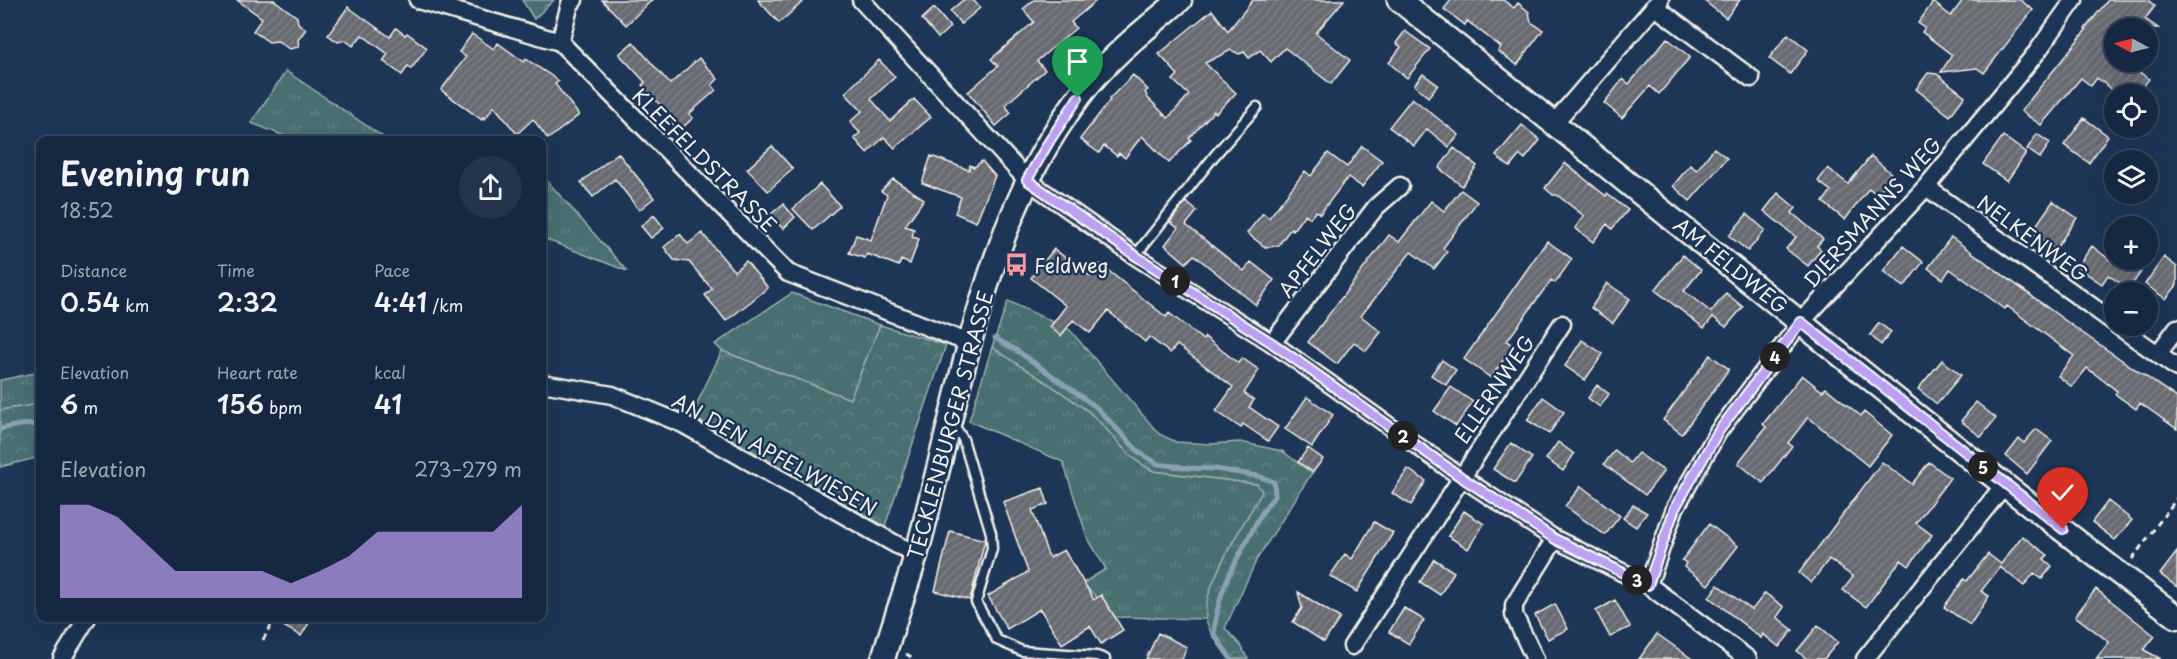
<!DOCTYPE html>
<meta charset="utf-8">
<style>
body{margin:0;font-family:"Playpen Sans",sans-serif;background:#23344c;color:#f1f3f6;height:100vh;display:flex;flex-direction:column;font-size:22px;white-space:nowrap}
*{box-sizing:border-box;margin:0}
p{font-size:20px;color:#9ea6b1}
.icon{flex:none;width:33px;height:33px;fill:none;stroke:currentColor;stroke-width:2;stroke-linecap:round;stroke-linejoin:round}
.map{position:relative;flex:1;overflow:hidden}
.panel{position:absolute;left:36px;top:136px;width:510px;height:486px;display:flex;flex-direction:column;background:#162841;border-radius:12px;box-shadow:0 6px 24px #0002,0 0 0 2px #35445a}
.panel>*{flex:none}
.needle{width:39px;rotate:277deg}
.tools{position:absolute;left:2104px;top:18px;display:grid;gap:12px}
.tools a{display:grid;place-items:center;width:54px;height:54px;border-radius:50%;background:#162841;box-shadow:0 6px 24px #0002,0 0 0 2px #35445a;font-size:30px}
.pin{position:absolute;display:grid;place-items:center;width:51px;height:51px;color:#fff;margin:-62px -26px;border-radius:50% 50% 50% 0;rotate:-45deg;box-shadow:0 0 6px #0007}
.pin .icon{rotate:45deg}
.km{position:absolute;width:30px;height:30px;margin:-15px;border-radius:50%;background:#222;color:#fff;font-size:16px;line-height:30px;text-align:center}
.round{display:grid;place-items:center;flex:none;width:63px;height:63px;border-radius:32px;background:#23344c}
.head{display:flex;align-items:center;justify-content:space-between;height:102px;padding:0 24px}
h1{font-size:33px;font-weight:600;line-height:45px}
.metrics{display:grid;grid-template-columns:repeat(3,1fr);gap:9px;height:102px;padding:6px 24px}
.metrics div{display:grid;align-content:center}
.metrics b{font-size:26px;font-weight:600}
.metrics small{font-size:16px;font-weight:400}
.metrics p{font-size:16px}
.chart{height:168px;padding:12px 24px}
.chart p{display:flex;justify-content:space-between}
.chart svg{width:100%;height:108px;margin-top:6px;fill:#bca0f2;opacity:.7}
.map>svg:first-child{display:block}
</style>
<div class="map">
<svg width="2177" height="659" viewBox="0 0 2177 659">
<defs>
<pattern id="grass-tufts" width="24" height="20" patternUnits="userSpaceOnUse" patternTransform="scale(1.5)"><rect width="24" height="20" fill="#496f71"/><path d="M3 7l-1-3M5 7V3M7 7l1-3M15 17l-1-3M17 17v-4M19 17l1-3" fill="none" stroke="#648485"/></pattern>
<pattern id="forest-crowns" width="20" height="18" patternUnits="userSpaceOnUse" patternTransform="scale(1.5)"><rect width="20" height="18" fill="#496f71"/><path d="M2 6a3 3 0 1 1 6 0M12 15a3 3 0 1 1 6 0" fill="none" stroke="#648485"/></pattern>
<pattern id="building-hatch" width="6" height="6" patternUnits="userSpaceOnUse" patternTransform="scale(1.5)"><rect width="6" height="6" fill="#686a72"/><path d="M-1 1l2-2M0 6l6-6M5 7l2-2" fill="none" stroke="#7e8086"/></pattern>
</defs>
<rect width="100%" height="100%" fill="#1d3557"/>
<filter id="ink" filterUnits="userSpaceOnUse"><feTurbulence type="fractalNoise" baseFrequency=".0167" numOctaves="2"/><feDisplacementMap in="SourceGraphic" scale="12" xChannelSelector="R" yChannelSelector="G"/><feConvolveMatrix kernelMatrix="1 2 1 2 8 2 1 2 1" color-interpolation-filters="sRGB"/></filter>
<g filter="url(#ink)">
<path fill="url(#grass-tufts)" stroke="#9eb0ac" stroke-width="1.5" d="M286,71L389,141H297L251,123Z
M542,175L627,271L542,238Z
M792,293L880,325L850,399L722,351L715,344Z
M992,347C1024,369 1058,388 1089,412C1112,431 1126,459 1154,471L1257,484L1262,491L1261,494C1240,531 1207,576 1206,619L1115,617L1101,595L1097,598L1083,583L1106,569L1087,537L1063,462L969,421Z
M40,372V404L0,410V380Z"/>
<path fill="url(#forest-crowns)" stroke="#9eb0ac" stroke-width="1.5" d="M522,0H554L534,19Z
M1008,301L1070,330L1159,434L1176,442L1210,444L1240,442L1282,451L1312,473L1257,559L1225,628L1241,646L1248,659H1229C1221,647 1208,633 1206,618C1201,588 1245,522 1261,494L1262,491L1257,484L1154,471C1126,459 1112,431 1089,412C1058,388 1024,369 992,347Z
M880,325L946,345L885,526L691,416L722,351L850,399Z
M40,404V457L0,467V410Z"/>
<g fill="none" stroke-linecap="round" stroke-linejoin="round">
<path stroke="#8ba1b1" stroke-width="5" d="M995,338L1019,352L1096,407L1140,453L1158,464L1188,468L1215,469L1258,476L1274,482L1275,496C1264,507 1257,521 1250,535C1231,569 1217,594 1214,634L1231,659
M0,429L19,425L40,424"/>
</g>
<path fill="url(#building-hatch)" stroke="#f4f1e8" stroke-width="1.5" d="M237,0H274L297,17L298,23L306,29L298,40L299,47L289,49L278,41L269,42L253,31L262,18Z
M602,0H652L626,25Z
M758,0H805L779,23Z
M963,0H973L980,8L961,24L950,11Z
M1034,0H1097L1071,22L1076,28L1037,61L1045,70L1005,105L1011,113L996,126L968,92L998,66L991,59L1034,22L1023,9Z
M1253,0H1344L1316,33L1350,60L1331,84L1285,48L1271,62L1260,50L1249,58L1244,52L1239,54L1231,50L1205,63L1236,93L1216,113L1214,111L1189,138L1191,140L1169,163L1142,136L1125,158L1119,153L1117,156L1104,146L1099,153L1080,139L1110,100L1109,99L1133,75L1148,90L1145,92L1148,98L1168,118L1189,95L1173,80L1178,75L1159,54L1212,10L1228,31Z
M1451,0H1503L1514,8L1518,3L1529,12L1531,22L1543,30L1517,65L1498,51L1501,47L1467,21L1465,25L1444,9Z
M1703,0H1740L1726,18Z
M1963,0H2020L2033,10L1984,73L1977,68L1941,72L1952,55L1922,32L1925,28L1918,23L1933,2L1951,16Z
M2108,0H2148L2155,6L2145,19L2158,28H2115V62H2125L2149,79L2137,94H2118L2097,78L2091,86L2081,78L2041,125L2021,111L2086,30L2085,29Z
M348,7L390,37L396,28L405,35L407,33L427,48L411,69L408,66L402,75L383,61L388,54L362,35L353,46L345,40L338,42L328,35Z
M934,8L950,27L938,38L922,19Z
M1405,31L1430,49L1407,78L1389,63L1401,47L1396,43Z
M472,34L494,49L498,43L524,62L526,59L559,81L555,84L579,115L548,139L533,119L517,134L494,106L485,119L483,117L482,120L441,90L466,57L459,52Z
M1788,34L1808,50L1790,74L1769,58Z
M1667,38L1690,57L1659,94L1650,86L1622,118L1604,103L1623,79L1629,84Z
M633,42L670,84L699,58L718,79L712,85L716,90L689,114L693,118L679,131L669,120L672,118L642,85L645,82L619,54Z
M879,60L895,77L871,99L890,121L914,99L931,117L895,148L884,137L867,153L854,138L860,133L850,122L862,111L845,93Z
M1928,73L1937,74L1965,96L1950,116L1916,89Z
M1423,74L1438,85L1428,97L1414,85Z
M1412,98L1459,135L1449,147L1427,129L1414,146L1389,127Z
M2084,118L2108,136L2089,163L2064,145Z
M1522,125L1540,140L1525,159L1520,155L1510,167L1496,156Z
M2037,134L2050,143L2040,158L2027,149Z
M2003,136L2026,153L2007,181L1983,164Z
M772,146L793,169L768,191L747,169Z
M1362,146L1382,161L1362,187L1348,177L1320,214L1316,211L1310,218L1305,214L1293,230L1291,228L1278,246L1265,247L1247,233L1263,213L1269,218L1305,171L1311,176L1328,153L1347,167Z
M1454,148L1477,166L1462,186L1439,168Z
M1714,148L1727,158L1690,201L1673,186L1690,165L1697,170Z
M618,153L654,198L639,210L615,179L593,197L581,182Z
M931,156L969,170L970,165L974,167L982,161L995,176L976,222L955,213L961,197L922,183Z
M1871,156L1893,175L1877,195L1869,188L1845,220L1823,202L1831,191L1818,181L1828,168L1848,184Z
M1565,163L1606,196L1607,194L1628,210L1612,229L1607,224L1593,242L1575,228L1584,216L1557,195H1553L1545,188Z
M893,179L924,199L905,226L914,229L912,237L919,239L910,264L901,260L899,266L867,254L865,258L849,253L856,235L871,240L887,195L881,191Z
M820,184L840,206L813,230L793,209Z
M1461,190L1477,202L1443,248L1447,252L1434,269L1411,252L1361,316L1381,332L1366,351L1354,342L1337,364L1308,342L1389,235L1399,242L1431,201L1444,211Z
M1778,193L1796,208L1792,213L1823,239L1817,246L1821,250L1808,266L1786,249L1796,237L1764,211Z
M2053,201L2077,218L2055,250L2031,233Z
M1186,202L1197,211L1186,225L1244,271L1251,262L1274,280L1256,305L1194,255L1186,263L1165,245L1178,228L1170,222Z
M783,204L795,217L783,229L770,215Z
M1747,214L1765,230L1748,251L1729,236Z
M654,215L664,228L651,238L641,226Z
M702,233L734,271L746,261L768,288L726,321L705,295L712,289L689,262L674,260L664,247L680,234L688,244Z
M1951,237L2081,332L2177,398V429L2140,403L2136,409L2115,394L2117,391L2087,368L2072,387L2058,376L2074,356L2007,306L2005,309L1950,269L1943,279L1928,268Z
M1547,241L1572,259L1555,283L1551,280L1507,341L1513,346L1491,378L1464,359Z
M1903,246L1923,262L1904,287L1883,271Z
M2092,246L2110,260H2124L2141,272L2129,289L2108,275L2102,284L2077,267Z
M1054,249L1090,276L1100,264L1166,317L1169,313L1203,340L1205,337L1238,363L1242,358L1259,370L1244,393L1254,400L1249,407L1278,427L1268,441L1243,424L1241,428L1216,411L1233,387L1177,345L1170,353L1149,337L1145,342L1108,311L1090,333L1073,320L1061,336L1050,327L1066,306L1031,278Z
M1683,255L1701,270L1684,291L1711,312L1726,293L1743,307L1726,327L1713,317L1704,328L1655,290Z
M2164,257L2177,267V285L2166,299L2145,284Z
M1607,283L1630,299L1613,323L1591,308Z
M1879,323L1891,332L1881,345L1870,335Z
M1582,340L1603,354L1585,380L1565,366Z
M1710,355L1729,369L1682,434L1663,420Z
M1442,360L1456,370L1446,385L1431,375Z
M1942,360L1961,375L1937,404L1918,389Z
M1802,375L1822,391L1826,388L1861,416L1864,412L1892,435L1868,466L1808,417L1788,443L1792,446L1763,483L1738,463L1766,427L1763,424Z
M1597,385L1609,394L1600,407L1588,398Z
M1451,387L1473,402L1456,426L1434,411Z
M1307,397L1333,415L1312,447L1285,429Z
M1543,397L1564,412L1549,434L1527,420Z
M1976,402L1996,418L1981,437L1961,421Z
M2036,429L2052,441L2027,474L2006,456L2019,439L2024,443Z
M1558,442L1574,454L1563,471L1546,459Z
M1511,443L1532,458L1515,483L1493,469Z
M1308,448L1323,459L1313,472L1298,462Z
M1615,450L1630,463L1638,453L1664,471L1645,495L1604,464Z
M1882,462L1912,484L1929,462L1950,478L1916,523L1932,535L1909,566L1901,560L1866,607L1843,590L1853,577L1829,559L1811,583L1799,573Z
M1408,469L1426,481L1411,505L1392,493Z
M1581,486L1620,516L1605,535L1565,506Z
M1043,488L1048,504L1032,510L1049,558L1064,550L1094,600L1101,595L1123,630L1101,644L1090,626L1062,644L1040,609L1007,629L988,596L1028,572L1003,502Z
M2108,501L2132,520L2115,540L2092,522Z
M1633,505L1647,513L1636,527L1623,518Z
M1464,511L1484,524L1468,549L1448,536Z
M1374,522L1393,533L1357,592L1330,576L1345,554L1352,559Z
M1709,524L1738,546L1708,585L1684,567L1686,563L1682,560Z
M950,531L985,540L970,600L935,591Z
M2022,536L2048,555L2044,559L2052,566L2042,579L2034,573L2024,586L2000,567L1981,591L1989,596L1970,625L1944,607L1964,579L1967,581L1988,554L2001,564Z
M2177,552V587L2160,574Z
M1434,559L1454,572L1440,595L1420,582Z
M1718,585L1752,610L1765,593L1784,607L1777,617L1793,630L1779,647L1763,634L1761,638L1709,597Z
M2096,589L2155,636L2144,650L2161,659H2096L2109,642L2075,616Z
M1298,592L1340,618L1324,642L1293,622L1302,608Z
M1615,600L1630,627L1610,637L1596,611Z
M1555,604L1568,629L1548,639L1535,615Z
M1404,608L1424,620L1409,644L1389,632Z
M269,618H312L301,636Z
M1818,625L1838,642L1824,659H1807L1797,651Z
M1158,633L1187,647L1182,659H1146Z
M1657,634L1692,659H1639Z"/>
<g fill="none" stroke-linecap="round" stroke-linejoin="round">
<defs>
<path id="lane" d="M1135,256L1215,155L1257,107
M952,423L963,439L991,533L992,549L976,602L997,640L1022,651L1097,656L1105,659"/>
<path id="street" d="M418,0L560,42L788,273L969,343
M861,0L1027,180L1135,256L1272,343L1461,477L1555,539L1648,585L1748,659
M1654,6L1751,78
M560,42L570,4L574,0
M1555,122L1660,0
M1926,187L2115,323
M2118,326L2177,368
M1272,343L1376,207L1400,186
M2158,354L2177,328
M542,383L612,395L683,424L897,545L917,554
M1648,585L1675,508L1718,432L1801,322L1926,187L2037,52L2074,0
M1352,646L1562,324
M62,659L87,618
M1535,659L1514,615V605L1555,539
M1865,659L2005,484"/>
<path id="secondary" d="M1399,0C1659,205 1912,419 2177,617
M883,659C893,624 906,590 916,555C923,532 928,508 934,485C968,352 994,209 1079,97C1107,59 1144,30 1180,0"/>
</defs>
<use href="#lane" stroke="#f4f1e8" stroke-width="13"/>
<use href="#street" stroke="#f4f1e8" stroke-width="21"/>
<use href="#secondary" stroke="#f4f1e8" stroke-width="27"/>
<path stroke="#f4f1e8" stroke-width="3" stroke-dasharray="6 4.5" stroke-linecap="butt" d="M2132,559L2177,498
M263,640L275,618
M906,654L915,659"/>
<use href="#lane" stroke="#1d3557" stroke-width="8"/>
<use href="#street" stroke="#1d3557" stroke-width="16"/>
<use href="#secondary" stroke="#1d3557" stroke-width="22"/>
</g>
</g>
<g fill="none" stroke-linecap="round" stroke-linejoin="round" filter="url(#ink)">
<defs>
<path id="route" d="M1078,98L1050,140L1027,180L1136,256L1272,343L1461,477L1555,539L1648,585L1675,508L1718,432L1801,322L2063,529"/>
</defs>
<use href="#route" stroke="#fff" stroke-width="12"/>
<use href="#route" stroke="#bca0f2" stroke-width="8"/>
</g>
<defs>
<symbol id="bus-bare" viewBox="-9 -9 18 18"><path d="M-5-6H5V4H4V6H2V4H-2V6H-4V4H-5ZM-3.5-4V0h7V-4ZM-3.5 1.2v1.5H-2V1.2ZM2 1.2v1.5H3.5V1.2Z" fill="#ff9aa2" stroke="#1d3557" stroke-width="2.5" paint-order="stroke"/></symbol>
</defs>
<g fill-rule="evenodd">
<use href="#bus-bare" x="1000" y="248" width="33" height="33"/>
</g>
<g text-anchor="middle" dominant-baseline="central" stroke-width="5" stroke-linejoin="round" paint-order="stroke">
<g font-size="20" fill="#f4f1e8" stroke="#1d3557">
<text transform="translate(705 160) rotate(45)">KLEEFELDSTRASSE</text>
<text transform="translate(1872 212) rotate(-48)">DIERSMANNS WEG</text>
<text transform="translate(2033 238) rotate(36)">NELKENWEG</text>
<text transform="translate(1317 250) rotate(-52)">APFELWEG</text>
<text transform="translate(1731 265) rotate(39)">AM FELDWEG</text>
<text transform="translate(1494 389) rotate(-56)">ELLERNWEG</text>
<text transform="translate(950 425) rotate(-75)">TECKLENBURGER STRASSE</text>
<text transform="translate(775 454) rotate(29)">AN DEN APFELWIESEN</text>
</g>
<g font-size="20" fill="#f4f1e8" stroke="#1d3557" text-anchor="start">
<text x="1034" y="265">Feldweg</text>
</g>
</g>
</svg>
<div class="tools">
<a><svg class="needle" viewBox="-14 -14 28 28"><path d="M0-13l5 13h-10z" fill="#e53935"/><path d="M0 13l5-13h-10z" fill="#9ea6b1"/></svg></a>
<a><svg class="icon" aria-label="locate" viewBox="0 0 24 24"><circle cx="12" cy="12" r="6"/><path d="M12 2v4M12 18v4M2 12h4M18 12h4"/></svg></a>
<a><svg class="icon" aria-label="layers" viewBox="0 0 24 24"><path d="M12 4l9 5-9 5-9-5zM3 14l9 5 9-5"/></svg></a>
<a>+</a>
<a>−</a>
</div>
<div class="pin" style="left:1078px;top:98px;background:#1e9e55"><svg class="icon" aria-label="arrive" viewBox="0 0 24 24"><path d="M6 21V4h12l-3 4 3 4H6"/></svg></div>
<div class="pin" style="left:2063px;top:529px;background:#d93025"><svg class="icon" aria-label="check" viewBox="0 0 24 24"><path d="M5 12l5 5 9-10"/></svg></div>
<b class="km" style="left:1175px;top:281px">1</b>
<b class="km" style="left:1403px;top:436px">2</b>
<b class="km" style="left:1637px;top:580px">3</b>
<b class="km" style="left:1775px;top:357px">4</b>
<b class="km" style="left:1983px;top:467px">5</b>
<section class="panel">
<div class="head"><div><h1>Evening run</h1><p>18:52</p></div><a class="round"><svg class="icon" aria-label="share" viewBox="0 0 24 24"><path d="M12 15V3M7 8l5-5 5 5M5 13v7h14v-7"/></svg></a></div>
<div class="metrics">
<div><p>Distance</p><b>0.54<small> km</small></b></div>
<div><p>Time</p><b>2:32</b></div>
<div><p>Pace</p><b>4:41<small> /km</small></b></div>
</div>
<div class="metrics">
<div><p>Elevation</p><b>6<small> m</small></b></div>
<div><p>Heart rate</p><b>156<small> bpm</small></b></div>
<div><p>kcal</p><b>41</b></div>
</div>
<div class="chart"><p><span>Elevation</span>273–279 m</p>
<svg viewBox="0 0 160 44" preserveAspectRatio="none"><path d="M0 44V6L10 6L20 11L30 22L40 33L50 33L60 33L70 33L80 38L90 33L100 27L110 17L120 17L130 17L140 17L150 17L160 6V44z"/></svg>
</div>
</section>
</div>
